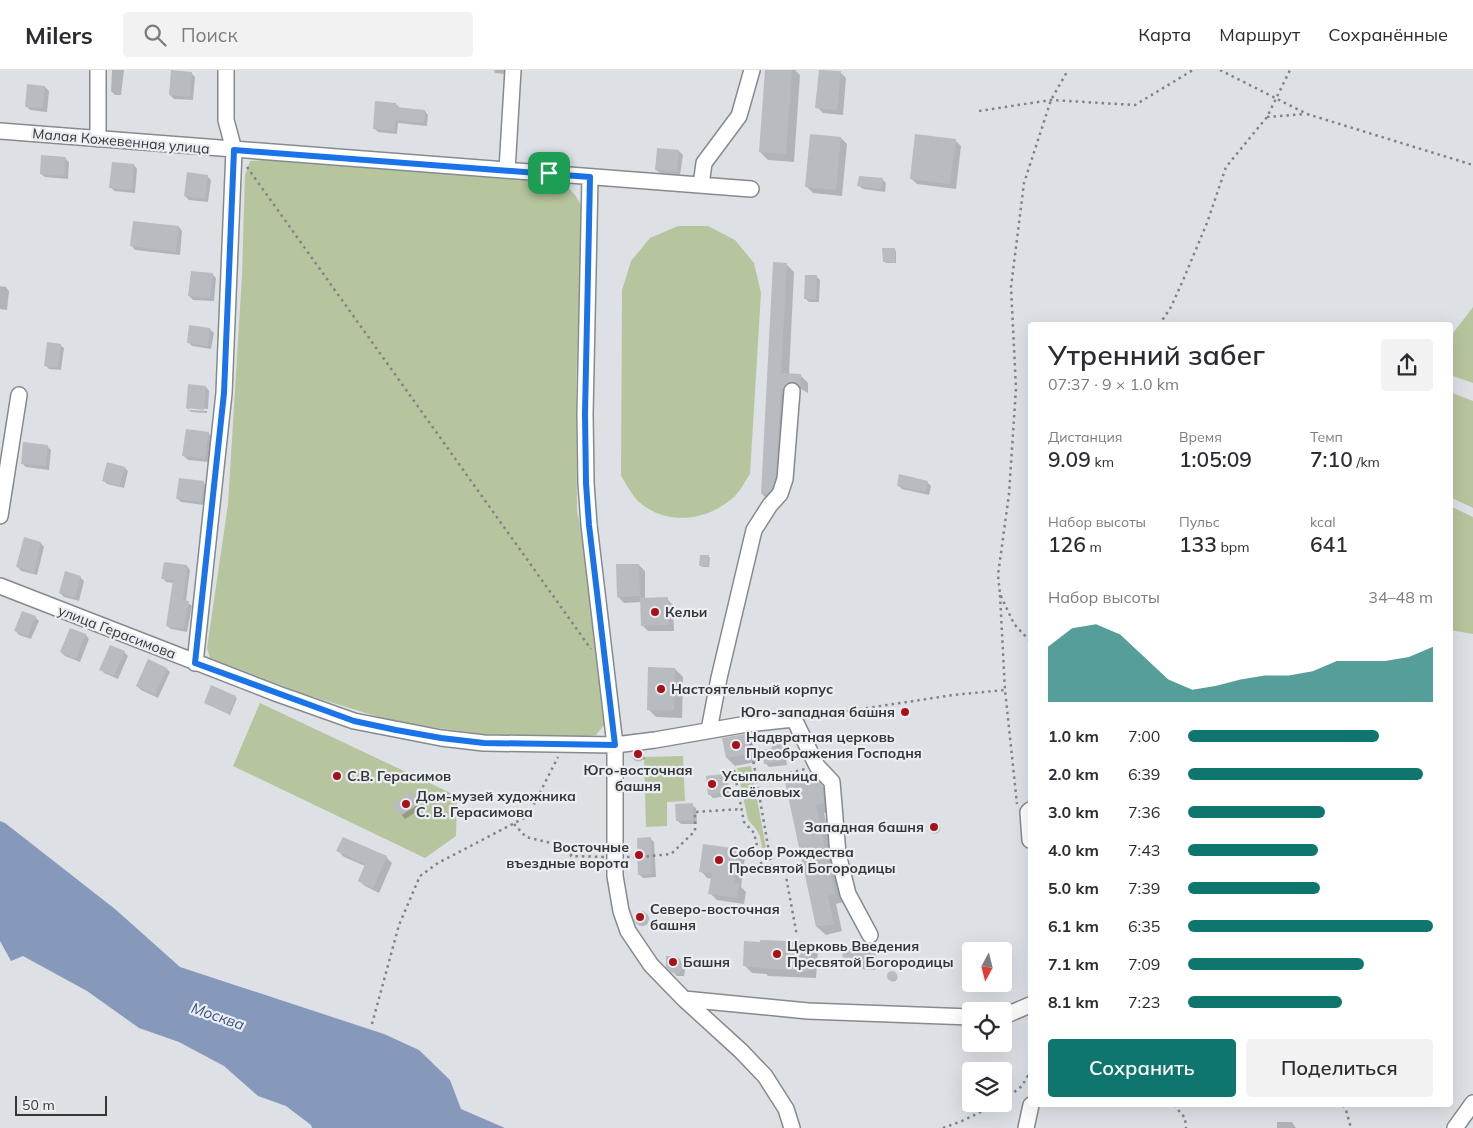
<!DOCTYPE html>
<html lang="ru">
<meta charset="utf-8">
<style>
body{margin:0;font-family:Mulish,sans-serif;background:#f2f2f3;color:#2b2b33;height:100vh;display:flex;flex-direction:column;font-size:19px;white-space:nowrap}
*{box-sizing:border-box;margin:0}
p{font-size:16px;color:#7c7c81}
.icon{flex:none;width:28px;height:28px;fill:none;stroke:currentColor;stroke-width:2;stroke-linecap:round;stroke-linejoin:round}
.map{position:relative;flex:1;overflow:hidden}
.drawer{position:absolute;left:1028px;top:252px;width:425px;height:785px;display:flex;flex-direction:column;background:#fff;border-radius:5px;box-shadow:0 5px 20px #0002}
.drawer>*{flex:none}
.needle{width:32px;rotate:187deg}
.controls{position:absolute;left:962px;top:872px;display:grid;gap:10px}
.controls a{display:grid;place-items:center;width:50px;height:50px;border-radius:5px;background:#fff;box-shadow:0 5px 20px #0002;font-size:25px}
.scale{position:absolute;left:15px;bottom:12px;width:92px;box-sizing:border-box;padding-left:5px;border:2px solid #353638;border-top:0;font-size:14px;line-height:18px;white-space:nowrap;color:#353638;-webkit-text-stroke:4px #eaeef3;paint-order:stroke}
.pin{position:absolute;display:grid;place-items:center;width:42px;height:42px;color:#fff;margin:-21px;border-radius:10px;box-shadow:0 2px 8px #0006}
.round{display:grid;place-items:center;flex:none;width:52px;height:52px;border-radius:5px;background:#f2f2f3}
.overview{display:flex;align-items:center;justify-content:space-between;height:85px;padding:0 20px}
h1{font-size:28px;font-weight:600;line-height:38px}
.stats{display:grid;grid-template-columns:repeat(3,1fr);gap:8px;height:85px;padding:5px 20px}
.stats div{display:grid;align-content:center}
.stats b{font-size:21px;font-weight:600}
.stats small{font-size:14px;font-weight:400}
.stats p{font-size:14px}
.chart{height:140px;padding:10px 20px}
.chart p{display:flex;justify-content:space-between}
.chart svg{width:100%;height:90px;margin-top:5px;fill:#0f766e;opacity:.7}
.action{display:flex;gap:10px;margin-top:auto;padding:10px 20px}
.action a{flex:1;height:58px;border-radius:5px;background:#0f766e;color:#fff;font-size:20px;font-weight:600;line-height:58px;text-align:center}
.action a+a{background:#f2f2f3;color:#2b2b33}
ul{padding:0 20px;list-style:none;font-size:16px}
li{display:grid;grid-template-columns:80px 60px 1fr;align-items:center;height:38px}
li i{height:12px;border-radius:6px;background:#0f766e}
header{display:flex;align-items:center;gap:30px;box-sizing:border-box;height:70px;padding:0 25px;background:#fff;border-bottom:1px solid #e1e1e2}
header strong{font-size:24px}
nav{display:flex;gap:28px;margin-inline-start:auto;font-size:18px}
.search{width:350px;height:45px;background:#f2f2f3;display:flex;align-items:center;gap:12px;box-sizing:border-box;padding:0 18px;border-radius:5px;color:#7c7c81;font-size:19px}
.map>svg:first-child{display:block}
</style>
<header>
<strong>Milers</strong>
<div class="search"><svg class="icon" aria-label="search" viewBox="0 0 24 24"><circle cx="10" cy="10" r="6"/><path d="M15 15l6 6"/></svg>Поиск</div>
<nav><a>Карта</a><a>Маршрут</a><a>Сохранённые</a></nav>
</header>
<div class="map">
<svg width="1473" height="1058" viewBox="0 0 1473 1058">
<rect width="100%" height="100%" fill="#dde1e6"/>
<path fill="#b7c59e" d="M268,90L542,109C563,114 574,117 582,138L576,317L577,441L586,485L604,638V655L596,665L583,667L481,664L395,652L304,624L210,588L207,578L228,434L242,205L245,105L250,91Z
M678,156H708L735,170L754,193L761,223L750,404C745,411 741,420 735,426C709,451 666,457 638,431C631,424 626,413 621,406L622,220L631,191L650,168Z
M1473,237V313L1450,305V267Z
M1450,322L1473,331V438L1450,427Z
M1450,436L1473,447V564L1450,560Z
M260,633L457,726L456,766L425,788L233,696Z
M683,686L685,731L667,732V756L646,757L644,687Z
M751,696L766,778H762L760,766L756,759L748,750L737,698Z"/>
<path fill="#8699bb" d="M0,751L5,753L115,839L180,897L384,964L419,980L450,1010L461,1039L505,1058H312L311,1055L286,1036L258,1026L224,996L179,972L139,958L87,921L23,886L11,891L0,871Z"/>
<path fill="#0003" d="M112,0H124L121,25H115L111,21Z
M494,0H505V4L495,3Z
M766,0H795L800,5L794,92L768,90L760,82Z
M840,2L846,8L843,45L823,43L817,37Z
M191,3L195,7L193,30L174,29L170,25Z
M45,17L49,21L47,42L30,40L26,36Z
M396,34L400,38L425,41L428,45L427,56L398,53L397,64L378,62L374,58Z
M841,68L847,74L842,126L813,123L807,117Z
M955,70L961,76L956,119L917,114L911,108Z
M679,81L683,85L680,105L660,103L656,100Z
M65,88L69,92L68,109L45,107L41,104Z
M134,95L137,99L135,123L114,121L111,117Z
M207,106L211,110L208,132L189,130L185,126Z
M882,109L886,113L885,122L863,119L859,116Z
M179,157L182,161L180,185L135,180L132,176Z
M894,179L896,181V193H886L884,191Z
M786,194L794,202L789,305H800L808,313V323L801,319L796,321L783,416L770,432L762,424Z
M212,204L216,208L214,231L193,230L189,226Z
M817,207L820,210L819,232H809L805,228Z
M0,216L6,217L9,221L7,240L0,239Z
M210,259L214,263L211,279L192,276L188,272Z
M60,275L64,278L61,300L49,299L45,295Z
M206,317L209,321L208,339L189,337V340L207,341V343L191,342L187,338Z
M208,363L212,367L209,392L188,390L184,386Z
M47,376L51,380L49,400L26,397L23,394Z
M125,398L128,401L124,418L107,414L103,410Z
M203,412L207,416L204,435L181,432L177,428Z
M927,412L931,416L929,425L902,419L898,415Z
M41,473L44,477L37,505L21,501L18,497Z
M708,486L710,488L709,497H702L700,495Z
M639,495L645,501V529H667L673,535L674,561H648L642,555V532L624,533L618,527Z
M187,496L190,500L186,531L192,536L187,562L171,559L167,556L174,513L166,512L163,508Z
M80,507L84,511L79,531L64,527L60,523Z
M35,547L39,551L31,569L19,565L16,561Z
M71,559L86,565L89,569L80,592L65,586L61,582Z
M124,582L128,586L118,609L104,603L101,599Z
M167,599L170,602L158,628L141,620L137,616Z
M675,599L683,607L682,648L656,647L648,639Z
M212,617L237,628L230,645L205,633Z
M901.5 642a4.5 4.5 0 1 1 9 0a4.5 4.5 0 1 1-9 0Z
M745,665L753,673L756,692L735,696L727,688Z
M781,671L785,675L787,695L769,697L765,693Z
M642,682L645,688L644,690L638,691L634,686V683Z
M724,705L728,709L729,726L713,728L709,724Z
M786,708L818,711L830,725L832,741L824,743L843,832L836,834L842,861L826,865L817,857Z
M411,724L422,738L405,749L394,735Z
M692,735L696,738L697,754H681L677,750Z
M929.5 758a5.5 5.5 0 1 1 11 0a5.5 5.5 0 1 1-11 0Z
M651,769L654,772L656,807L643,808L639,804Z
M738,780L745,787L741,817L746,822L744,834L717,830L710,823L712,809L707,808L701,801Z
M338,781L386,787L392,793L379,823L365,816L359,811L365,796L344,787Z
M635 849a7 7 0 1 1 14 0a7 7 0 1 1-14 0Z
M810,874L818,882L816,908L768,906L766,904L752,903L744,895Z
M872,881L876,885L875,900L847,898L843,895Z
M679,890L683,894L685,900L684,906H677L668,897Z
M888.5 907a4.5 4.5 0 1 1 9 0a4.5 4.5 0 1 1-9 0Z
M1277,1052H1292L1296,1058H1277Z"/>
<path fill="#b8bbc0" d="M171,0L192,2L190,27L169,25Z
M765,0H792L786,84L759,82Z
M819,0L841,1L837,40L815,38Z
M27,14L45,16L43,38L25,37Z
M375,31L396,33V37L425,40L424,53L395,50L394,61L373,59Z
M810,64L841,67L836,120L805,117Z
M915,64L956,69L950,114L910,109Z
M657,78L679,80L677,102L655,100Z
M41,85L66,87L64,106L40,104Z
M112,92L134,94L132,120L109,118Z
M187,102L208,105L205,129L184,126Z
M859,106L883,108L881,119L857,116Z
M133,151L179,156L176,182L130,176Z
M882,178H895V192H883Z
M773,192L787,193L781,303L801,304L800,317L797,313L792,312L788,313L783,319H781L776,407L772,419L767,424H761Z
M191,201L213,203L210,228L188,226Z
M805,205H817L816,229H804Z
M189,255L210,258L208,276L187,273Z
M47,272L61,274L58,297L44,296Z
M188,314L206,316L204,340L186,338Z
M186,359L209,362L205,389L182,386Z
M23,372L48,375L46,396L21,394Z
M107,392L125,397L120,416L102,411Z
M899,404L928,411L925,422L897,416Z
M179,408L204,411L201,432L176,429Z
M24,467L41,472L34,502L16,497Z
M700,485H709L708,496H699Z
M164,492L187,495L183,530L189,531L184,559L166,556L173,510L161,509Z
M616,494H639L640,526L617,527Z
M65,501L81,506L75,528L59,523Z
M668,527L669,555L641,556L640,528Z
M22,541L36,546L28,566L14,561Z
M70,558L86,564L76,589L60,582Z
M110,575L125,581L114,606L99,600Z
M148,589L167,598L155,625L136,616Z
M648,597L675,598L674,640H647Z
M211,615L236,626L229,644L204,633Z
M900 641a5 5 0 1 1 10 0a5 5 0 1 1-10 0Z
M745,664L749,684L726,688L722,668Z
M781,670L784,691L764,694L762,680L772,678L771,671Z
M632.5 686a5.5 5.5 0 1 1 11 0a5.5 5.5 0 1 1-11 0Z
M810,702L822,715L823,720L824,733L816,735L835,824L828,826L834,854L816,857L784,707Z
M724,704L726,723L708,725L706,706Z
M411,722L419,734L400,746L392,735Z
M693,733V750L676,751L675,734Z
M928 757a6 6 0 1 1 12 0a6 6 0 1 1-12 0Z
M343,767L387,786L373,818L358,811L365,794L336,781Z
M651,767L652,804L638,805L637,768Z
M703,774L739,779L734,813L739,814L737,828L708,824L712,803L699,802Z
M634 848a7 7 0 1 1 14 0a7 7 0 1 1-14 0Z
M760,870L810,872L809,901L759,898V897L743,896L744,871L760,872Z
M843,878L873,880L872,897L842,895Z
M666,886H674L680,889L682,896L680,903H672L666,897Z
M887 906a5 5 0 1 1 10 0a5 5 0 1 1-10 0Z"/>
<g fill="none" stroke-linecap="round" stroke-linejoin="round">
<defs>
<path id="minor" d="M0,61L751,119
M98,69V0
M507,100L513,0
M590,107L585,344L586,413L589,455L615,675V806L621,841L628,861L651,895L684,929L741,981L765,1006L786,1039L792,1058
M701,115L704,93L739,46L752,0
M0,446L19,325
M0,516L278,624L354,651L441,668L484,673L615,675L655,670L747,654L794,649L817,696L832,712L838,784L848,824L870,865
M195,593L224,323L234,80L226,50V0
M709,660L719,608L754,460L770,435L780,424L785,409L792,321
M1030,740L1028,742L1030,770
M684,929L808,941L971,947
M1004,946L1030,935
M1026,1058L1031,1035
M1455,1058L1473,1033"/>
</defs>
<use href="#minor" stroke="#868a8e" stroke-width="18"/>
<path stroke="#818386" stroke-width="2.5" stroke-dasharray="2.5 4" stroke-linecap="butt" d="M1220,0L1307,44L1473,95
M979,41L1051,30L1135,35L1193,0
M1267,47L1305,44
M247,97L591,579
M1159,255L1171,237L1184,208L1207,153L1226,97L1267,47L1290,0
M1000,525L1005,620L1017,734
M1030,571L1014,554L1000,524L998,505L1009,424L1016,318L1011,217L1024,113L1051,30L1068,0
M808,647L953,625L1005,620
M749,666L772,799L785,801L797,866
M734,700L744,752L754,763L762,797L772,799
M758,711L805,699
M514,754L526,767L555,774L571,776V786L604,787
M627,787H637
M640,787L671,784L695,761V742L741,739
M372,954L399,855L420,806L438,793L528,746L558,687
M1004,1030L1022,1016L1030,1002
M1174,1035L1185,1048L1186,1058
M1343,1035L1346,1040L1351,1058
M943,1058L962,1051L997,1034"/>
<use href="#minor" stroke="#fff" stroke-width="15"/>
</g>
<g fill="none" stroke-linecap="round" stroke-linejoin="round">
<defs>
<path id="route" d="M234,80L590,107L585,344L586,413L589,455L615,675L484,673L441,668L396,660L354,651L195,593L224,323Z"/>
</defs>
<use href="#route" stroke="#fff" stroke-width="10"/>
<use href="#route" stroke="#1a73e8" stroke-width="6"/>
</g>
<g fill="#a71216" stroke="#eaeef3" stroke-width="2">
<circle cx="655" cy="542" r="5"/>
<circle cx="661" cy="619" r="5"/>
<circle cx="905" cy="642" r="5"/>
<circle cx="736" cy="675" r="5"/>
<circle cx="638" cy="684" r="5"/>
<circle cx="337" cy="706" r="5"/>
<circle cx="712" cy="714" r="5"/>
<circle cx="406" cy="734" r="5"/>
<circle cx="934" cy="757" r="5"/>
<circle cx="639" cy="785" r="5"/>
<circle cx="719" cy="790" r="5"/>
<circle cx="640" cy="847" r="5"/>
<circle cx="777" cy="884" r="5"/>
<circle cx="673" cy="892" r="5"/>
</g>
<g text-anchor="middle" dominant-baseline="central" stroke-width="4.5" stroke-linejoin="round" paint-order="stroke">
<g font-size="14" fill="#353638" stroke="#eaeef3">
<text transform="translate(121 71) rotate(5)">Малая Кожевенная улица</text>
<text transform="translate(117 562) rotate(21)">улица Герасимова</text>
</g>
<g font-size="14" font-weight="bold" fill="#353638" stroke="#eaeef3" text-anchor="start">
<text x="665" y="542">Кельи</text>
<text x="671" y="619">Настоятельный корпус</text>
<text x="895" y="642" text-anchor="end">Юго-западная башня</text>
<text x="746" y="667">Надвратная церковь<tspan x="746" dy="16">Преображения Господня</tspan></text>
<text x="638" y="700" text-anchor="middle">Юго-восточная<tspan x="638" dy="16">башня</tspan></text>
<text x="347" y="706">С.В. Герасимов</text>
<text x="722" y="706">Усыпальница<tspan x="722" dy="16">Савёловых</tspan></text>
<text x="416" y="726">Дом-музей художника<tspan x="416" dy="16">С. В. Герасимова</tspan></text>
<text x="924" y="757" text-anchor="end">Западная башня</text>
<text x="629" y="777" text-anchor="end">Восточные<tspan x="629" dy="16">въездные ворота</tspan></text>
<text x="729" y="782">Собор Рождества<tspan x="729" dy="16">Пресвятой Богородицы</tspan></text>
<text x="650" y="839">Северо-восточная<tspan x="650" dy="16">башня</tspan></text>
<text x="787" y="876">Церковь Введения<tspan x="787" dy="16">Пресвятой Богородицы</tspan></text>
<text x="683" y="892">Башня</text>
</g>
<g font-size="15" font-style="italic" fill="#375080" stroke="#eaeef3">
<text transform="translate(218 946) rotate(19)">Москва</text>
</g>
</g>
</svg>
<div class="controls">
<a><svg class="needle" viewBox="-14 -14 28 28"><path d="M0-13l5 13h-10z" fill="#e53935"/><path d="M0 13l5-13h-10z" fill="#7c7c81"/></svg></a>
<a><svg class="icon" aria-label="locate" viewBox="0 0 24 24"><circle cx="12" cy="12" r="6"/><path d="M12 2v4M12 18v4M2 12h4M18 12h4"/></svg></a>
<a><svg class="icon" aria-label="layers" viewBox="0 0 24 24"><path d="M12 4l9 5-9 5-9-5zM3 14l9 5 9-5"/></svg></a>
</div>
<div class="scale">50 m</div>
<div class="pin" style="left:549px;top:103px;background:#1e9e55"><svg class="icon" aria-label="arrive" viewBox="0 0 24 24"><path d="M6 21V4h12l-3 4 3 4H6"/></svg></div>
<section class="drawer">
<div class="overview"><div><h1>Утренний забег</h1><p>07:37 · 9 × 1.0 km</p></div><a class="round"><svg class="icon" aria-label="share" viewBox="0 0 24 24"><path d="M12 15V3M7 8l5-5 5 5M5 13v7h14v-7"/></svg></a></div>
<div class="stats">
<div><p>Дистанция</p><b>9.09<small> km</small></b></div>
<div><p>Время</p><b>1:05:09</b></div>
<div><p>Темп</p><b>7:10<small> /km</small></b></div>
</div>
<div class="stats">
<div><p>Набор высоты</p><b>126<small> m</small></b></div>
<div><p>Пульс</p><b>133<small> bpm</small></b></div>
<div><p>kcal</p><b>641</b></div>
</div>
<div class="chart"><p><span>Набор высоты</span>34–48 m</p>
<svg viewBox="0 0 160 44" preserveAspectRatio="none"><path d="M0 44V17L10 8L20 6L30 11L40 22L50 33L60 38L70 36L80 33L90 31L100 31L110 29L120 24L130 24L140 24L150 22L160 17V44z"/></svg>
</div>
<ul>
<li><b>1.0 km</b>7:00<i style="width:78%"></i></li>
<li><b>2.0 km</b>6:39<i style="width:96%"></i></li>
<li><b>3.0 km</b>7:36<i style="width:56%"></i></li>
<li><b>4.0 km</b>7:43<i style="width:53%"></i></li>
<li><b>5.0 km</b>7:39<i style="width:54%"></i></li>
<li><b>6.1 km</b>6:35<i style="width:100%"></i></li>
<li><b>7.1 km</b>7:09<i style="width:72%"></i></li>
<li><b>8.1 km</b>7:23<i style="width:63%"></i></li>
</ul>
<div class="action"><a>Сохранить</a><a>Поделиться</a></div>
</section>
</div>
